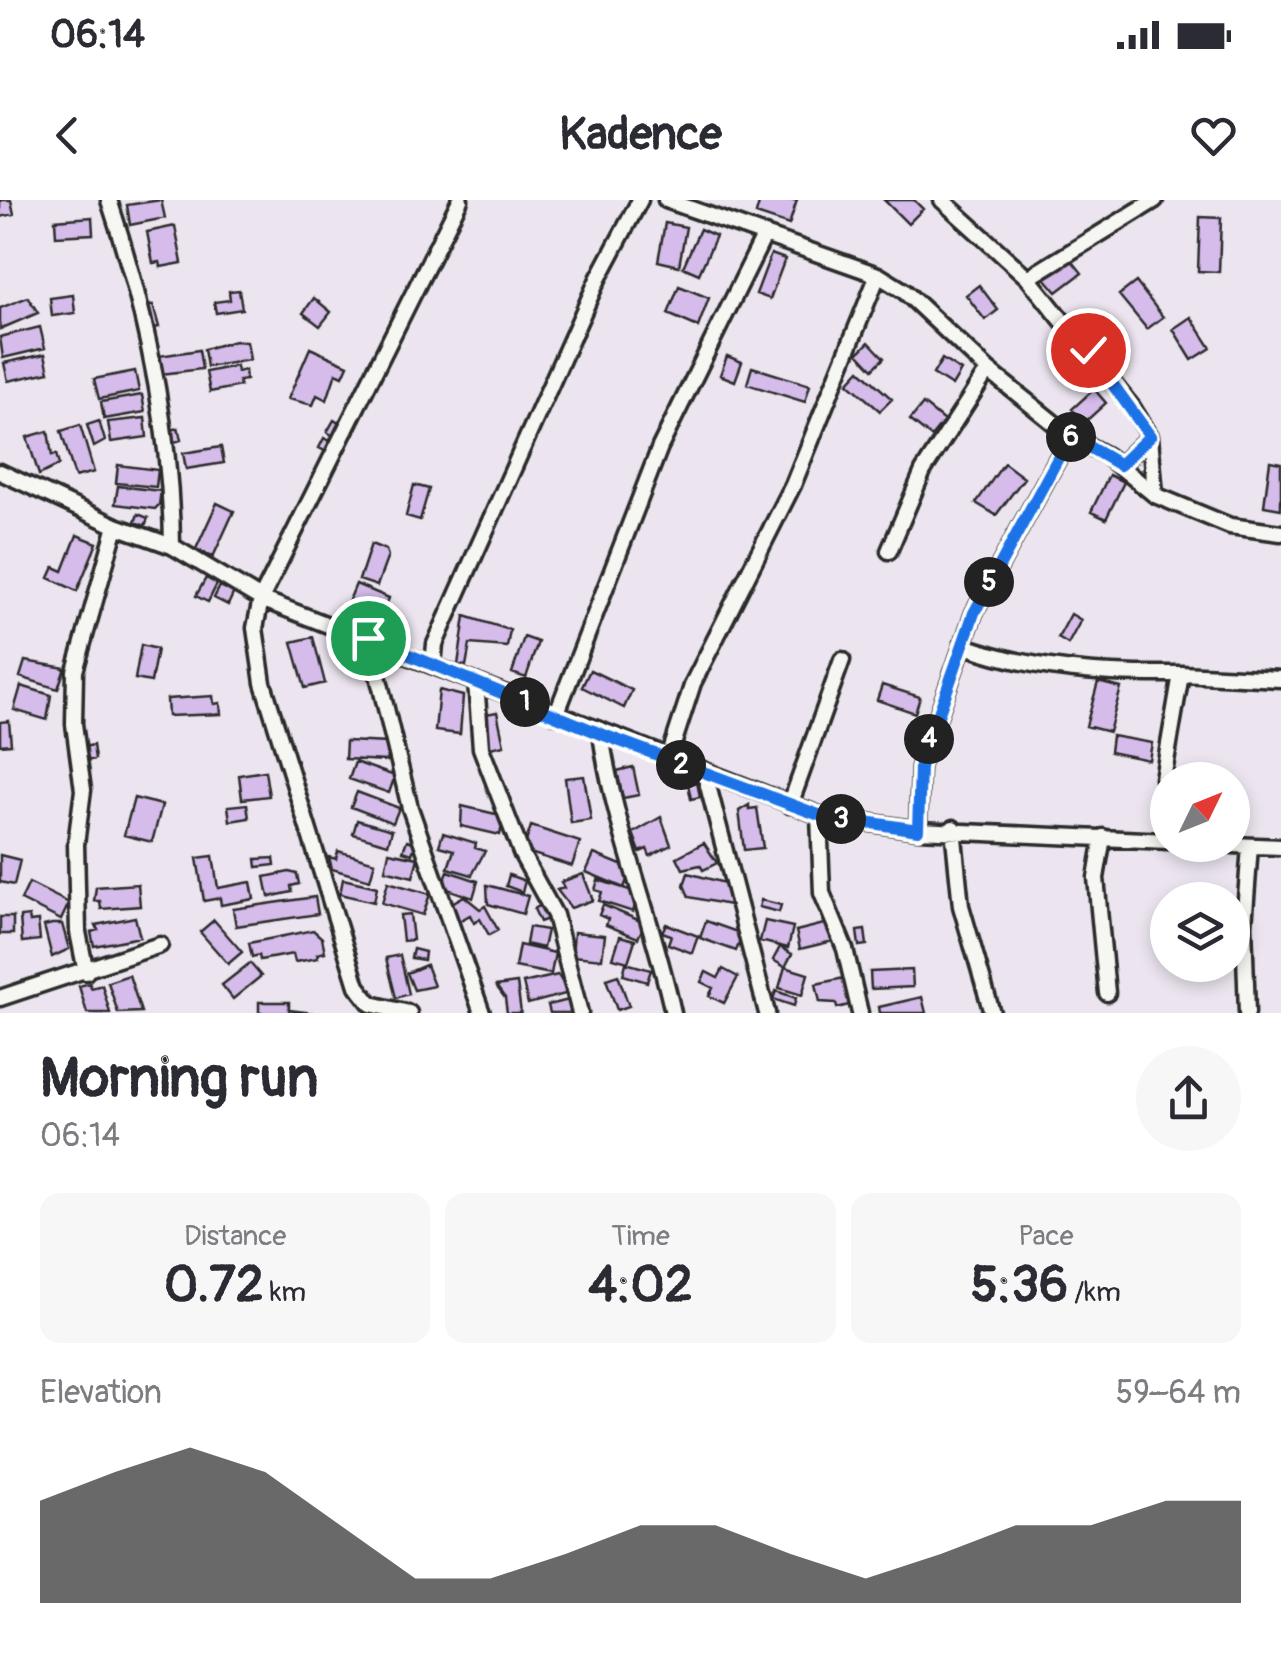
<!DOCTYPE html>
<meta charset="utf-8">
<style>
body{margin:0;font-family:Pangolin,sans-serif;background:#f7f7f7;color:#2b2b33;height:100vh;display:flex;flex-direction:column;font-size:38px;white-space:nowrap}
*{box-sizing:border-box;margin:0}
p{font-size:32px;color:#7c7c81}
.icon{flex:none;width:55px;height:55px;fill:none;stroke:currentColor;stroke-width:2;stroke-linecap:round;stroke-linejoin:round}
.map{position:relative;height:813px;overflow:hidden}
.sheet{display:flex;flex-direction:column;background:#fff;flex:1}
.sheet>*{flex:none}
.needle{width:65px;rotate:47deg}
.buttons{position:absolute;left:1150px;top:562px;display:grid;gap:20px}
.buttons a{display:grid;place-items:center;width:100px;height:100px;border-radius:50%;background:#fff;box-shadow:0 5px 15px #0003;font-size:50px}
.pin{position:absolute;display:grid;place-items:center;width:85px;height:85px;color:#fff;margin:-42px;border:5px solid #fff;border-radius:50%;box-shadow:0 2px 10px #0007}
.km{position:absolute;width:50px;height:50px;margin:-25px;border-radius:50%;background:#222;color:#fff;font-size:28px;line-height:50px;text-align:center}
.round{display:grid;place-items:center;flex:none;width:105px;height:105px;border-radius:52px;background:#f7f7f7}
.headline{display:flex;align-items:center;justify-content:space-between;height:170px;padding:0 40px}
h1{font-size:55px;font-weight:700;line-height:75px}
.figures{display:grid;grid-template-columns:repeat(3,1fr);gap:15px;height:170px;padding:10px 40px}
.figures div{display:grid;align-content:center;border-radius:20px;background:#f7f7f7;text-align:center}
.figures b{font-size:50px;font-weight:700}
.figures small{font-size:28px;font-weight:400}
.figures p{font-size:28px}
.chart{height:280px;padding:20px 40px}
.chart p{display:flex;justify-content:space-between}
.chart svg{width:100%;height:180px;margin-top:10px;fill:#2b2b2b;opacity:.7}
.status{display:flex;justify-content:space-between;align-items:center;height:70px;padding:0 50px;background:#fff;direction:ltr}
.status svg{height:28px;fill:currentColor}
header{display:flex;justify-content:space-between;align-items:center;height:130px;padding:0 40px;background:#fff;font-size:45px;font-weight:700}
.map>svg:first-child{display:block}
</style>
<div class="status"><b>06:14</b><svg viewBox="0 0 49 12"><path d="M0 12V9h3v3zM5 12V6h3v6zM10 12V3h3v9zM15 12V0h3v12zM26 1h20v11H26zM47 4h2v5h-2z"/></svg></div>
<header><svg class="icon" aria-label="back" viewBox="0 0 24 24"><path d="M15 5l-7 7 7 7"/></svg>Kadence<svg class="icon" aria-label="heart" viewBox="0 0 24 24"><path d="M12 20l-8-8c-3-5 5-10 8-4 3-6 11-1 8 4z"/></svg></header>
<div class="map">
<svg width="1281" height="813" viewBox="0 0 1281 813">
<rect width="100%" height="100%" fill="#ece5f0"/>
<filter id="ink" filterUnits="userSpaceOnUse"><feTurbulence type="fractalNoise" baseFrequency=".01" numOctaves="2"/><feDisplacementMap in="SourceGraphic" scale="20" xChannelSelector="R" yChannelSelector="G"/><feConvolveMatrix kernelMatrix="1 2 1 2 8 2 1 2 1" color-interpolation-filters="sRGB"/></filter>
<g filter="url(#ink)">
<path fill="#d5bceb" stroke="#2b2b2b" stroke-width="2.5" d="M0,0H11L14,14L0,17Z
M161,0L165,18L130,25L127,5Z
M760,0H797L789,25L756,14Z
M884,0H914L923,9L908,24Z
M92,17L93,34L56,36L55,20Z
M1200,17L1221,18L1219,72L1198,71Z
M665,23L686,27L679,66L658,61Z
M175,26L182,63L161,67L160,62L153,63L147,32Z
M700,29L716,36L699,74L683,67Z
M771,54L785,59L770,99L756,94Z
M1070,58L1082,73L1057,92L1045,78Z
M1136,82L1163,117L1147,129L1119,95Z
M979,85L998,110L985,120L966,95Z
M679,86L709,98L698,127L668,114Z
M239,90L242,109L216,113L214,102L230,100L229,91Z
M73,95L75,113L52,116L50,98Z
M28,97L38,113L0,129V108Z
M314,98L331,112L320,126L303,113Z
M153,105L159,127L150,129L143,108Z
M1191,117L1211,148L1192,160L1173,129Z
M40,127L45,148L3,158L0,137Z
M235,141L247,142L250,160L207,167L204,149Z
M869,142L884,158L873,169L858,153Z
M310,148L348,165L343,176L336,173L327,200L317,195L313,205L288,199Z
M199,150L202,169L161,174L159,156Z
M45,154L49,172L8,181L4,163Z
M727,156L742,162L735,181L720,175Z
M942,159L961,171L952,186L933,174Z
M236,166L237,172L245,170L246,180L239,181L240,186L210,192L206,172Z
M752,167L810,185L805,202L747,184Z
M860,170L892,199L880,211L848,183Z
M135,171L139,191L99,199L94,179Z
M1094,189L1106,203L1084,223L1072,209Z
M142,195L145,212L104,219L101,202Z
M923,204L944,221L931,237L910,220Z
M145,218L147,237L111,242L108,222Z
M334,220L342,225L335,237L327,232Z
M99,221L105,241L94,247L87,225Z
M80,225L94,272L75,277L61,231Z
M178,228L181,240L172,243L168,231Z
M48,231L52,256L56,254L59,265L39,275L27,237Z
M324,238L332,243L327,252L319,248Z
M221,247L224,263L186,269L183,253Z
M1270,261L1281,263V309L1264,306Z
M1004,263L1024,278L996,315L976,303Z
M118,265L158,270L156,287L116,283Z
M1109,275L1124,282L1106,319L1091,312Z
M414,285L429,289L420,320L406,316Z
M118,286L161,291L159,305L155,309L115,304Z
M217,303L234,311L213,357L196,349Z
M138,314L148,318L145,326L135,322Z
M77,335L97,343L77,391L49,378L54,367L63,371Z
M371,344L386,350L388,356L377,386L359,380Z
M206,378L217,384L208,402L196,396Z
M356,384L389,398L384,411L376,407L367,430L341,420Z
M220,386L234,392L228,405L214,398Z
M1071,414L1081,420L1068,444L1058,438Z
M465,416L510,430L507,447L470,444L466,466L458,465Z
M313,437L325,483L305,488L292,442Z
M524,437L538,442L526,478L512,473Z
M141,445L157,449L151,482L135,479Z
M25,461L65,468L58,489L20,477Z
M590,470L632,490L624,508L582,487Z
M1098,482L1121,488L1109,532L1086,526Z
M882,485L920,497L915,513L877,500Z
M21,486L51,495L47,520L14,510Z
M439,490L463,496L460,534L435,531Z
M213,496L214,504L220,503L221,514L168,516L167,499Z
M497,512L504,545L490,548L486,514Z
M9,521L11,544L0,545V522Z
M1112,536L1152,543L1149,560L1110,552Z
M346,541L388,543L387,561L345,559Z
M93,545L95,559L86,561L84,547Z
M355,562L395,576L389,593L349,579Z
M633,567L639,595L623,598L617,571Z
M265,571L269,596L242,599L239,575Z
M584,576L591,620L571,623L565,578Z
M697,582L700,597L691,599L688,584Z
M357,592L399,608L393,623L351,607Z
M134,598L162,605L152,642L124,635Z
M247,604L249,618L230,621L228,606Z
M749,605V609L757,608L763,648L744,650L739,611Z
M462,606L504,616L500,635L461,626Z
M661,617L671,645L650,656L647,649L640,652L633,633Z
M357,620L392,630L388,644L353,634Z
M531,626L580,642L572,666L523,651Z
M443,633L476,643L475,648L485,651L472,675L448,668L454,650L439,646Z
M407,640L416,643L412,654L403,651Z
M704,643L717,663L703,670L700,665L683,669L677,657Z
M338,651L375,662L370,680L332,669L329,657L336,659Z
M389,652L418,658L413,677L385,670Z
M594,654L631,669L624,688L586,672Z
M0,655L20,660L14,685L0,682Z
M213,656L218,688L251,682L254,699L221,705L220,698L204,701L197,658Z
M274,658L275,665L257,667L256,659Z
M448,671L478,681L473,698L442,687Z
M289,672L297,674L299,684L291,686L292,692L269,697L265,677Z
M688,673L728,684L729,705L689,697L684,685Z
M583,674L593,700L571,708L557,690L564,688L561,682Z
M509,675L525,681L522,692L506,686Z
M343,679L377,687L374,702L340,694Z
M598,680L639,693L633,712L599,701L602,692L595,690Z
M388,682L430,694L423,715L382,703Z
M29,683L69,703L61,720L21,700Z
M138,684L140,706L101,709L100,701H94L96,687Z
M487,685L528,696L523,714L488,704Z
M464,696L480,709L485,706L498,730L489,735L480,719L474,723L470,715L459,721L450,704Z
M315,697L318,714L236,726L233,709Z
M761,700L781,705L779,712L759,707Z
M541,705L548,719L540,722L534,709Z
M603,705L645,723L638,738L606,725L608,719L599,715Z
M410,714L413,740L403,741L400,715Z
M29,716L30,722L38,721L40,740L22,742L20,717Z
M0,717H13V734H0Z
M135,717L140,737L94,746L91,732L98,730L96,725Z
M214,720L242,752L228,764L200,732Z
M706,721L743,734L736,751L700,738Z
M765,721L793,727L788,748L760,741Z
M828,723L833,741L800,749L796,731Z
M52,724H62L69,749L52,757L44,726Z
M666,724L698,736L692,753L668,744L671,735L662,732Z
M529,727L547,730L543,748L526,744Z
M313,730L322,738L325,752L317,754L318,758L295,762L293,754L260,760L259,755L252,757L249,743Z
M865,730L867,745L859,746L857,731Z
M574,732L605,735L602,759L572,756Z
M620,736L635,740L628,762L613,758Z
M519,745L555,753L551,774L515,767Z
M780,747L792,754L785,767L773,760Z
M413,749L425,752L424,760L411,758Z
M400,755L409,794L396,798L386,758Z
M250,763L261,776L233,799L222,785Z
M626,763L651,770L647,782L623,775Z
M426,765L434,786L414,790L407,773Z
M785,767L808,774L802,795L779,788Z
M723,769L738,777L724,803L709,796L713,788L701,782L706,772L718,778Z
M912,770L913,787L871,789L870,772Z
M129,775L141,812L118,813L108,782Z
M558,775L569,793L528,804L523,783Z
M618,775L629,806L617,810L606,779Z
M844,778L849,805L837,808L836,803L820,802L816,784Z
M90,783L91,788L102,785L110,813H87L79,786Z
M517,783L521,813H507L505,798L496,786Z
M776,791L796,798L794,806L773,799Z
M922,797L926,813H880L879,807Z
M569,800L572,813H550L548,805Z
M259,802H289V810L314,813H259Z"/>
<g fill="none" stroke-linecap="round" stroke-linejoin="round">
<defs>
<path id="minor" d="M109,0C146,112 171,228 172,346
M666,0L878,75L904,91L988,170L1070,236L1107,256L1155,295L1230,326L1281,333
M942,0L1028,78L1132,207L1150,236L1155,295
M1028,78L1155,0
M1120,265L1150,236
M0,272L116,326L172,346L261,399L819,615L918,630L1168,641
M889,351L923,271L988,170
M369,438L410,608L482,813
M962,445C1034,471 1105,475 1181,474
M433,465L435,444L598,79L640,0
M476,482L481,548L522,655L555,715L580,813
M556,515L660,247L765,34
M601,534C614,629 653,719 673,813
M668,560L693,483L793,285L878,75
M705,574L767,813
M1163,579L1181,474L1281,479
M790,605L842,460
M819,615L822,693L845,749L860,813
M953,628L961,706L992,813
M918,630L920,567L974,413L1070,236
M1103,637L1096,678L1107,793
M1232,645L1281,647
M86,772L78,732L76,644L83,590L74,524L75,471L116,326
M0,798L160,745
M409,813L371,804L357,786L263,483L255,428L261,399L460,0
M1247,813L1244,725L1250,646"/>
</defs>
<use href="#minor" stroke="#2b2b2b" stroke-width="21"/>
<use href="#minor" stroke="#f6f6f2" stroke-width="14"/>
</g>
</g>
<g fill="none" stroke-linecap="round" stroke-linejoin="round" filter="url(#ink)">
<defs>
<path id="route" d="M368,438L601,534L819,615L918,630L920,567L974,413L1070,236L1120,265L1150,236L1088,150"/>
</defs>
<use href="#route" stroke="#fff" stroke-width="20"/>
<use href="#route" stroke="#1a73e8" stroke-width="12"/>
</g>
</svg>
<div class="buttons">
<a><svg class="needle" viewBox="-14 -14 28 28"><path d="M0-13l5 13h-10z" fill="#e53935"/><path d="M0 13l5-13h-10z" fill="#7c7c81"/></svg></a>
<a><svg class="icon" aria-label="layers" viewBox="0 0 24 24"><path d="M12 4l9 5-9 5-9-5zM3 14l9 5 9-5"/></svg></a>
</div>
<div class="pin" style="left:368px;top:438px;background:#1e9e55"><svg class="icon" aria-label="arrive" viewBox="0 0 24 24"><path d="M6 21V4h12l-3 4 3 4H6"/></svg></div>
<div class="pin" style="left:1088px;top:150px;background:#d93025"><svg class="icon" aria-label="check" viewBox="0 0 24 24"><path d="M5 12l5 5 9-10"/></svg></div>
<b class="km" style="left:525px;top:502px">1</b>
<b class="km" style="left:681px;top:565px">2</b>
<b class="km" style="left:841px;top:619px">3</b>
<b class="km" style="left:929px;top:539px">4</b>
<b class="km" style="left:989px;top:382px">5</b>
<b class="km" style="left:1071px;top:237px">6</b>
</div>
<section class="sheet">
<div class="headline"><div><h1>Morning run</h1><p>06:14</p></div><a class="round"><svg class="icon" aria-label="share" viewBox="0 0 24 24"><path d="M12 15V3M7 8l5-5 5 5M5 13v7h14v-7"/></svg></a></div>
<div class="figures">
<div><p>Distance</p><b>0.72<small> km</small></b></div>
<div><p>Time</p><b>4:02</b></div>
<div><p>Pace</p><b>5:36<small> /km</small></b></div>
</div>
<div class="chart"><p><span>Elevation</span>59–64 m</p>
<svg viewBox="0 0 160 44" preserveAspectRatio="none"><path d="M0 44V19L10 12L20 6L30 12L40 25L50 38L60 38L70 32L80 25L90 25L100 32L110 38L120 32L130 25L140 25L150 19L160 19V44z"/></svg>
</div>
</section>
